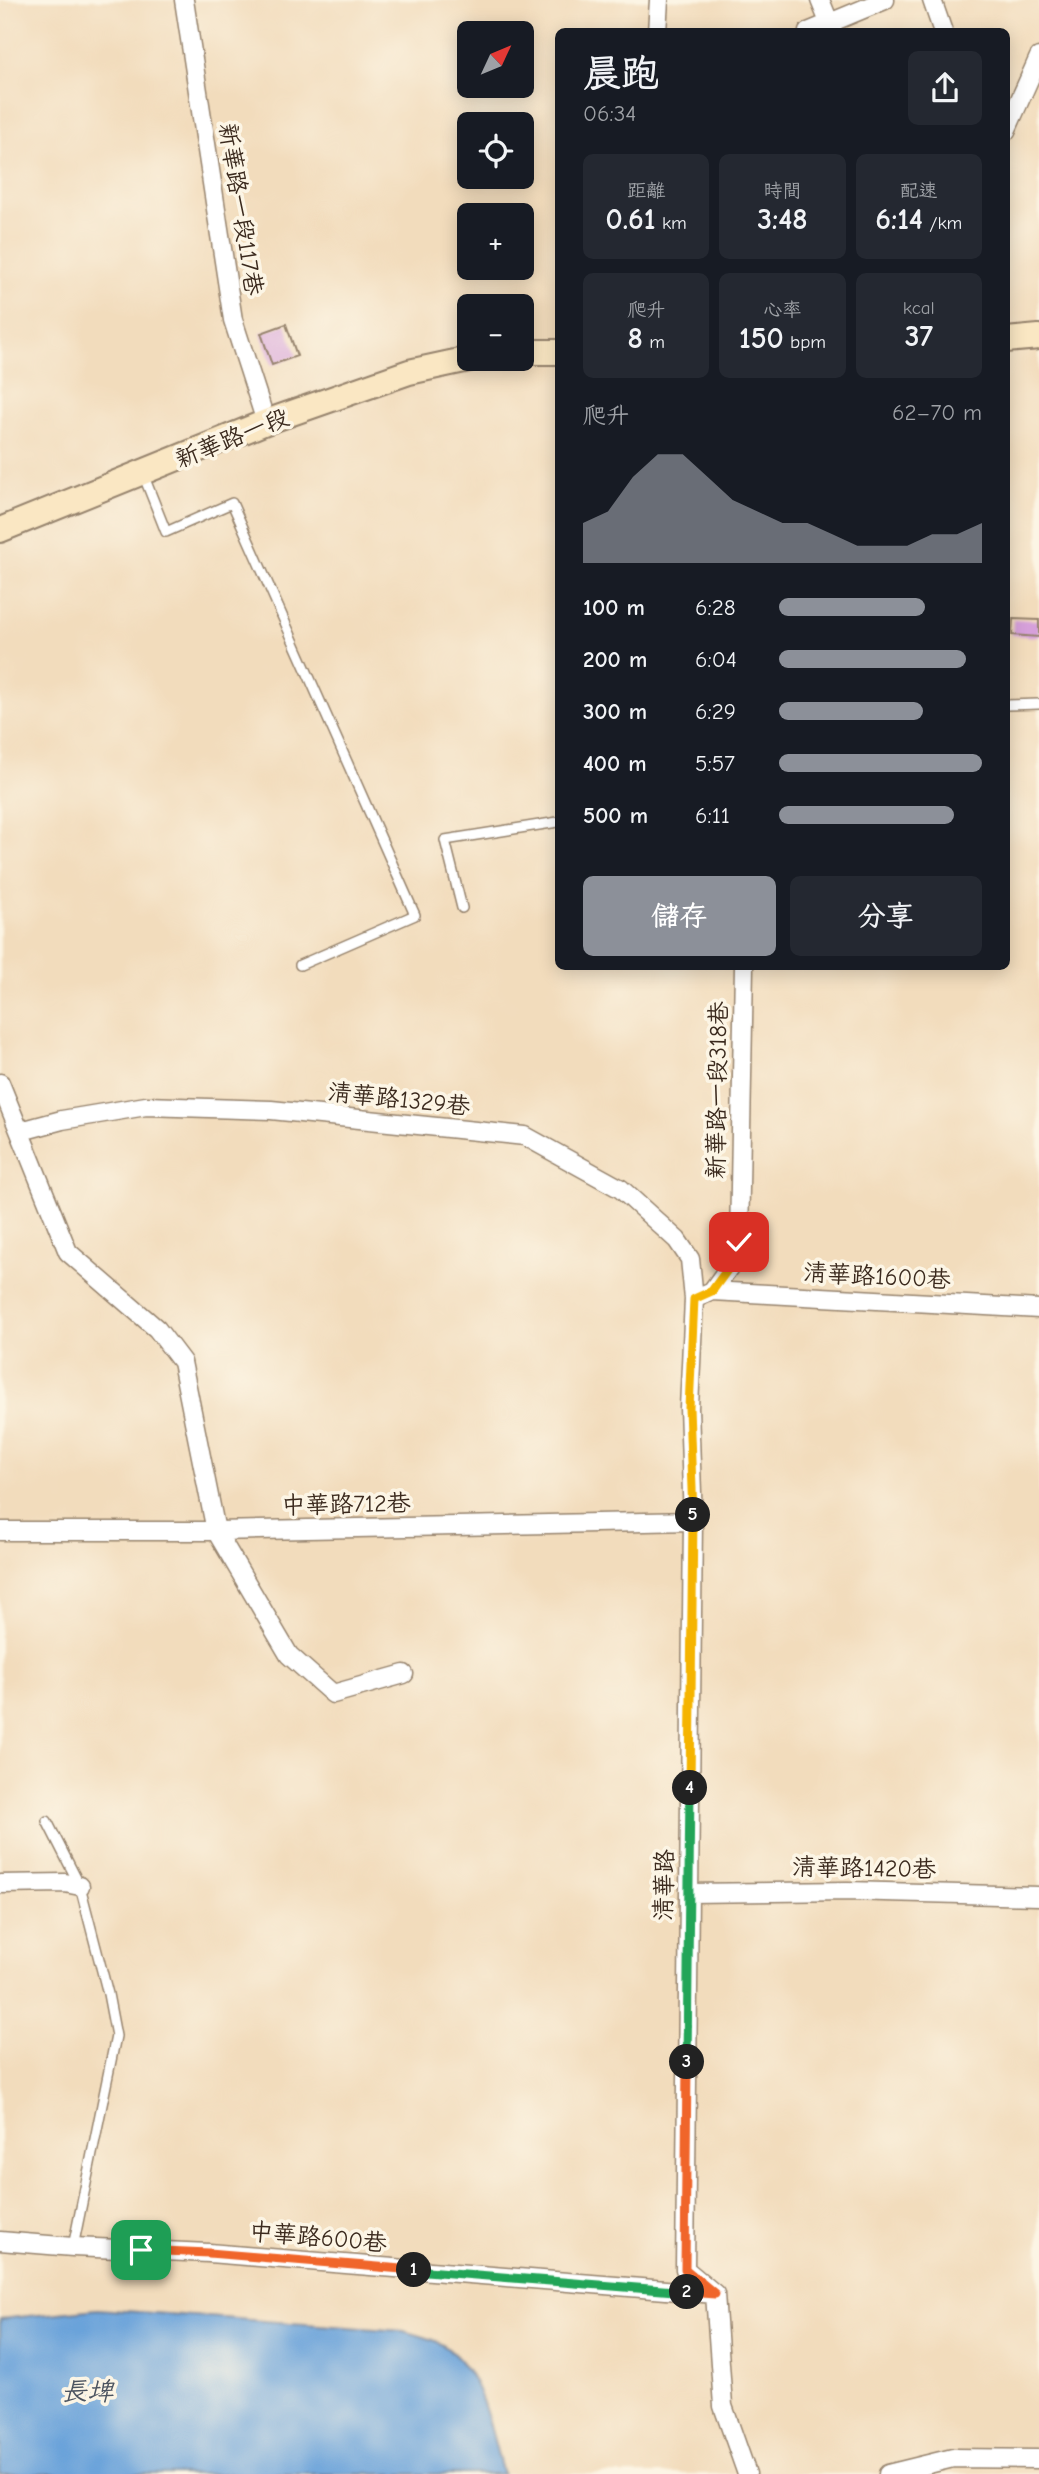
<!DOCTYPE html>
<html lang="zh-TW">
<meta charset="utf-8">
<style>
body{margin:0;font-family:"Comic Neue","LXGW WenKai TC",sans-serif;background:#242831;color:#f1f3f6;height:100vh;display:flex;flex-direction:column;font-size:26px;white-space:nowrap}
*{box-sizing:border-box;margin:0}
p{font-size:23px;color:#9ea1a6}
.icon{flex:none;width:38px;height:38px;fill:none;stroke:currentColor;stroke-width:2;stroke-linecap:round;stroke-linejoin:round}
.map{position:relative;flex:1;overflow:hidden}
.details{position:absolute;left:555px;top:28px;width:455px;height:942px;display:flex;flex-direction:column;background:#171b24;border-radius:10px;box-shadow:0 4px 18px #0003}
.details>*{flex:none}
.needle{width:46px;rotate:46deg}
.buttons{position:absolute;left:457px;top:21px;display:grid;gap:14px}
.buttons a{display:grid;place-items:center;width:77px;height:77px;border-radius:10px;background:#171b24;box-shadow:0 4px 18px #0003;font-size:35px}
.pin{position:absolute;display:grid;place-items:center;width:60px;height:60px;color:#fff;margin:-30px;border-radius:14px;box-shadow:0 4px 10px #0006}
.km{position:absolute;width:35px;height:35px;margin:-18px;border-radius:50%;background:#222;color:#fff;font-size:19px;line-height:35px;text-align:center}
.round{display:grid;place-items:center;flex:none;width:74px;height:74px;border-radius:10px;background:#242831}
.summary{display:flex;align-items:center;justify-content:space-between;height:119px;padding:0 28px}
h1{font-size:38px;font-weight:800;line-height:52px}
.metrics{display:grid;grid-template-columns:repeat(3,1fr);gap:10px;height:119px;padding:7px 28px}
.metrics div{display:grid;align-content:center;border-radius:10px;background:#242831;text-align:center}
.metrics b{font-size:30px;font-weight:800}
.metrics small{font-size:19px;font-weight:400}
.metrics p{font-size:19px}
.chart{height:196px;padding:14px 28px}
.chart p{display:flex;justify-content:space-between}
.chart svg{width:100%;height:126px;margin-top:7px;fill:#8c9099;opacity:.7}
.primary-button{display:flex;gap:14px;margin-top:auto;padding:14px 28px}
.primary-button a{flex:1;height:80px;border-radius:10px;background:#8c9099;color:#fff;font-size:28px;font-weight:800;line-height:80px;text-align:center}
.primary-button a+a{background:#242831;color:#f1f3f6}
ul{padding:0 28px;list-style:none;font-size:23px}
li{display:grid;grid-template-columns:112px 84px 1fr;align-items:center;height:52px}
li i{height:18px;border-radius:9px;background:#8c9099}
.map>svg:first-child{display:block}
</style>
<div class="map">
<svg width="1039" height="2474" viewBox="0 0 1039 2474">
<rect width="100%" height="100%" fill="#fcf5e5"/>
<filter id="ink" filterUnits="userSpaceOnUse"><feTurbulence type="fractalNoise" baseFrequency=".0143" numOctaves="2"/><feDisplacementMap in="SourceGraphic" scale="14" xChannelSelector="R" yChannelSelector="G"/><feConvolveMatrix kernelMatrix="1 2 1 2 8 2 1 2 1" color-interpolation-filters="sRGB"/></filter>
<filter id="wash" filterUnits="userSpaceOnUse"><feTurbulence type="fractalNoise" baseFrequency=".00686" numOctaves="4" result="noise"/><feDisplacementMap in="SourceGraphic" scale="28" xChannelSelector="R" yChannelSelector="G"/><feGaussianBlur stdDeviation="1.57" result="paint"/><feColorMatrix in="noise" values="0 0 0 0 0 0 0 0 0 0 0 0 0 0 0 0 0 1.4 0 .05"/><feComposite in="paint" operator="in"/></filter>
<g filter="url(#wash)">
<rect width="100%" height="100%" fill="#f2dcbc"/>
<path fill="#6ba3da" stroke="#53667c" stroke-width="2" d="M97,2309L404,2331C415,2334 426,2337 436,2341C483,2366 489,2428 503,2474H0V2319Z"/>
<g id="blocks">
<path fill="#d6a0da" d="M286,324L297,356L272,365L261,333Z
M1013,619L1039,620V637L1012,635Z"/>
</g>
</g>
<g filter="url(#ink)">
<use href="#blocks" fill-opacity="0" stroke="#96836d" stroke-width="2"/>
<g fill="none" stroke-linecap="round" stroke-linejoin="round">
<defs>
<path id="lane" d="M143,474L166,532L232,503L415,915L300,965
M1006,705L1039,704
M462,908L445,840L558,822
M47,1821L80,1886L108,1994L116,2036L73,2247"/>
<path id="street" d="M184,0L233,320L266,422
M820,0L833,32
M932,0L943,32
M657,32L659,0
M808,32L885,0
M1006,131L1039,57
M0,1083L68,1252L157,1329L182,1362L216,1531L289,1655L333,1694L404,1674
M21,1131L62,1120L146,1106L271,1110L525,1136L621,1189L677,1240L690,1259L694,1299
M712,1291L735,1259L739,1242L744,966
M0,1531H216L693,1521
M0,1884L65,1883L80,1886
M689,1893L847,1891L1039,1896
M0,2241L73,2247L209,2253L715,2294
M747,2474L723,2406L715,2294L685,2269L693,1521L689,1408L694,1299L712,1291L1039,1309
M888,2474L953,2458L1039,2459"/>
<path id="secondary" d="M1006,340L1039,337
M522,352H558
M0,530L266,422L409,372L469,359"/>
</defs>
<use href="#lane" stroke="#96836d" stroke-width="12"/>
<use href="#street" stroke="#96836d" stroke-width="21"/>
<use href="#secondary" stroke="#96836d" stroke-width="28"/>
<use href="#lane" stroke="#fff" stroke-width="9"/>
<use href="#street" stroke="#fff" stroke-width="18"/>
<use href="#secondary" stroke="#fae7c3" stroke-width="24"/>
</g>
</g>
<g fill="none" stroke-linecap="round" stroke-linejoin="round" filter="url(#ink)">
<defs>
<path id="split-1" d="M141,2250L209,2253L414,2270"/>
<path id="split-2" d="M414,2270L687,2292"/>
<path id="split-3" d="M687,2292L715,2294L685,2269L687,2062"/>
<path id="split-4" d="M687,2062L690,1788"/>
<path id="split-5" d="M690,1788L693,1515"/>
<path id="split-6" d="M693,1515L689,1408L694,1299L712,1291L735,1259L739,1242"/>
</defs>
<use href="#split-1" stroke="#fff" stroke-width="14"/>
<use href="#split-2" stroke="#fff" stroke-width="14"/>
<use href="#split-3" stroke="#fff" stroke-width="14"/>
<use href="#split-4" stroke="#fff" stroke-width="14"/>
<use href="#split-5" stroke="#fff" stroke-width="14"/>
<use href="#split-6" stroke="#fff" stroke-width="14"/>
<use href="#split-1" stroke="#f0652b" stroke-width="9"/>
<use href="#split-2" stroke="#22a559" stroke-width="9"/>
<use href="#split-3" stroke="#f0652b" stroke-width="9"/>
<use href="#split-4" stroke="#22a559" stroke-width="9"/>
<use href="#split-5" stroke="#f5b400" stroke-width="9"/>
<use href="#split-6" stroke="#f5b400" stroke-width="9"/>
</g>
<g text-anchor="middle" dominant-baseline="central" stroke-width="7" stroke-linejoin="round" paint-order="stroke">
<g font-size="24" fill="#3b2a1e" stroke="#fcf5e5">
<text transform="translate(241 209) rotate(81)">新華路一段117巷</text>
<text transform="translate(232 438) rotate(-22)">新華路一段</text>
<text transform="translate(717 1090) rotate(-89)">新華路一段318巷</text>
<text transform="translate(399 1099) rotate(6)">清華路1329巷</text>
<text transform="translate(877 1276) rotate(3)">清華路1600巷</text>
<text transform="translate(346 1504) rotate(-1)">中華路712巷</text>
<text transform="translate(864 1868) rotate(1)">清華路1420巷</text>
<text transform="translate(664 1885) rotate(-89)">清華路</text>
<text transform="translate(318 2237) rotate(5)">中華路600巷</text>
</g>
<g font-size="26" font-style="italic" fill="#4c5460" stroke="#fcf5e5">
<text x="87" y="2392">長埤</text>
</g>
</g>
</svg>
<div class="buttons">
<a><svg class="needle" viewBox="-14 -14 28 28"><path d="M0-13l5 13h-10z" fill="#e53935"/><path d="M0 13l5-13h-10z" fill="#9ea1a6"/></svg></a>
<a><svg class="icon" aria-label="locate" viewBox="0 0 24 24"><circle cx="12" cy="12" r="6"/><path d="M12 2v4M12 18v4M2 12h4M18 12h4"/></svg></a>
<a>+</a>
<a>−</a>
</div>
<div class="pin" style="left:141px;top:2250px;background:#1e9e55"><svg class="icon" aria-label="arrive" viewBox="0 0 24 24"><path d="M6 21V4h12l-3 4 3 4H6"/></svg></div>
<div class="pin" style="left:739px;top:1242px;background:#d93025"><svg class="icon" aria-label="check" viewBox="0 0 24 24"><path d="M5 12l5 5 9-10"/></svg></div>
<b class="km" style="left:414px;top:2270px">1</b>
<b class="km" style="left:687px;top:2292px">2</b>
<b class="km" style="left:687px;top:2062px">3</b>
<b class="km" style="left:690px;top:1788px">4</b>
<b class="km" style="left:693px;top:1515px">5</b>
<section class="details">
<div class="summary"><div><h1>晨跑</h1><p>06:34</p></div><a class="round"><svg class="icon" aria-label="share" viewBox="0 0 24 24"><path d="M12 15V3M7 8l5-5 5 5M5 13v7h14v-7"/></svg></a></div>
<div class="metrics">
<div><p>距離</p><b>0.61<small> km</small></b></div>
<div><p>時間</p><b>3:48</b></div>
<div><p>配速</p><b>6:14<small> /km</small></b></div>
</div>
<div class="metrics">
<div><p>爬升</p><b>8<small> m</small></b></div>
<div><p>心率</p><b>150<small> bpm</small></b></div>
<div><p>kcal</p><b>37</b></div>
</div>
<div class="chart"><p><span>爬升</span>62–70 m</p>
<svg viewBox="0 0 160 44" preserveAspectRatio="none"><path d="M0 44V30L10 26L20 14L30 6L40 6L50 14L60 22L70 26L80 30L90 30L100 34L110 38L120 38L130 38L140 34L150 34L160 30V44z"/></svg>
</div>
<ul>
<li><b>100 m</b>6:28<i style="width:72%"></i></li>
<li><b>200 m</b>6:04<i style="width:92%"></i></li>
<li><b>300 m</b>6:29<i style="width:71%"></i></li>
<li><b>400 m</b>5:57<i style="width:100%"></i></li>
<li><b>500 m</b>6:11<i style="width:86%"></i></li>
</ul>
<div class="primary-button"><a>儲存</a><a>分享</a></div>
</section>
</div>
